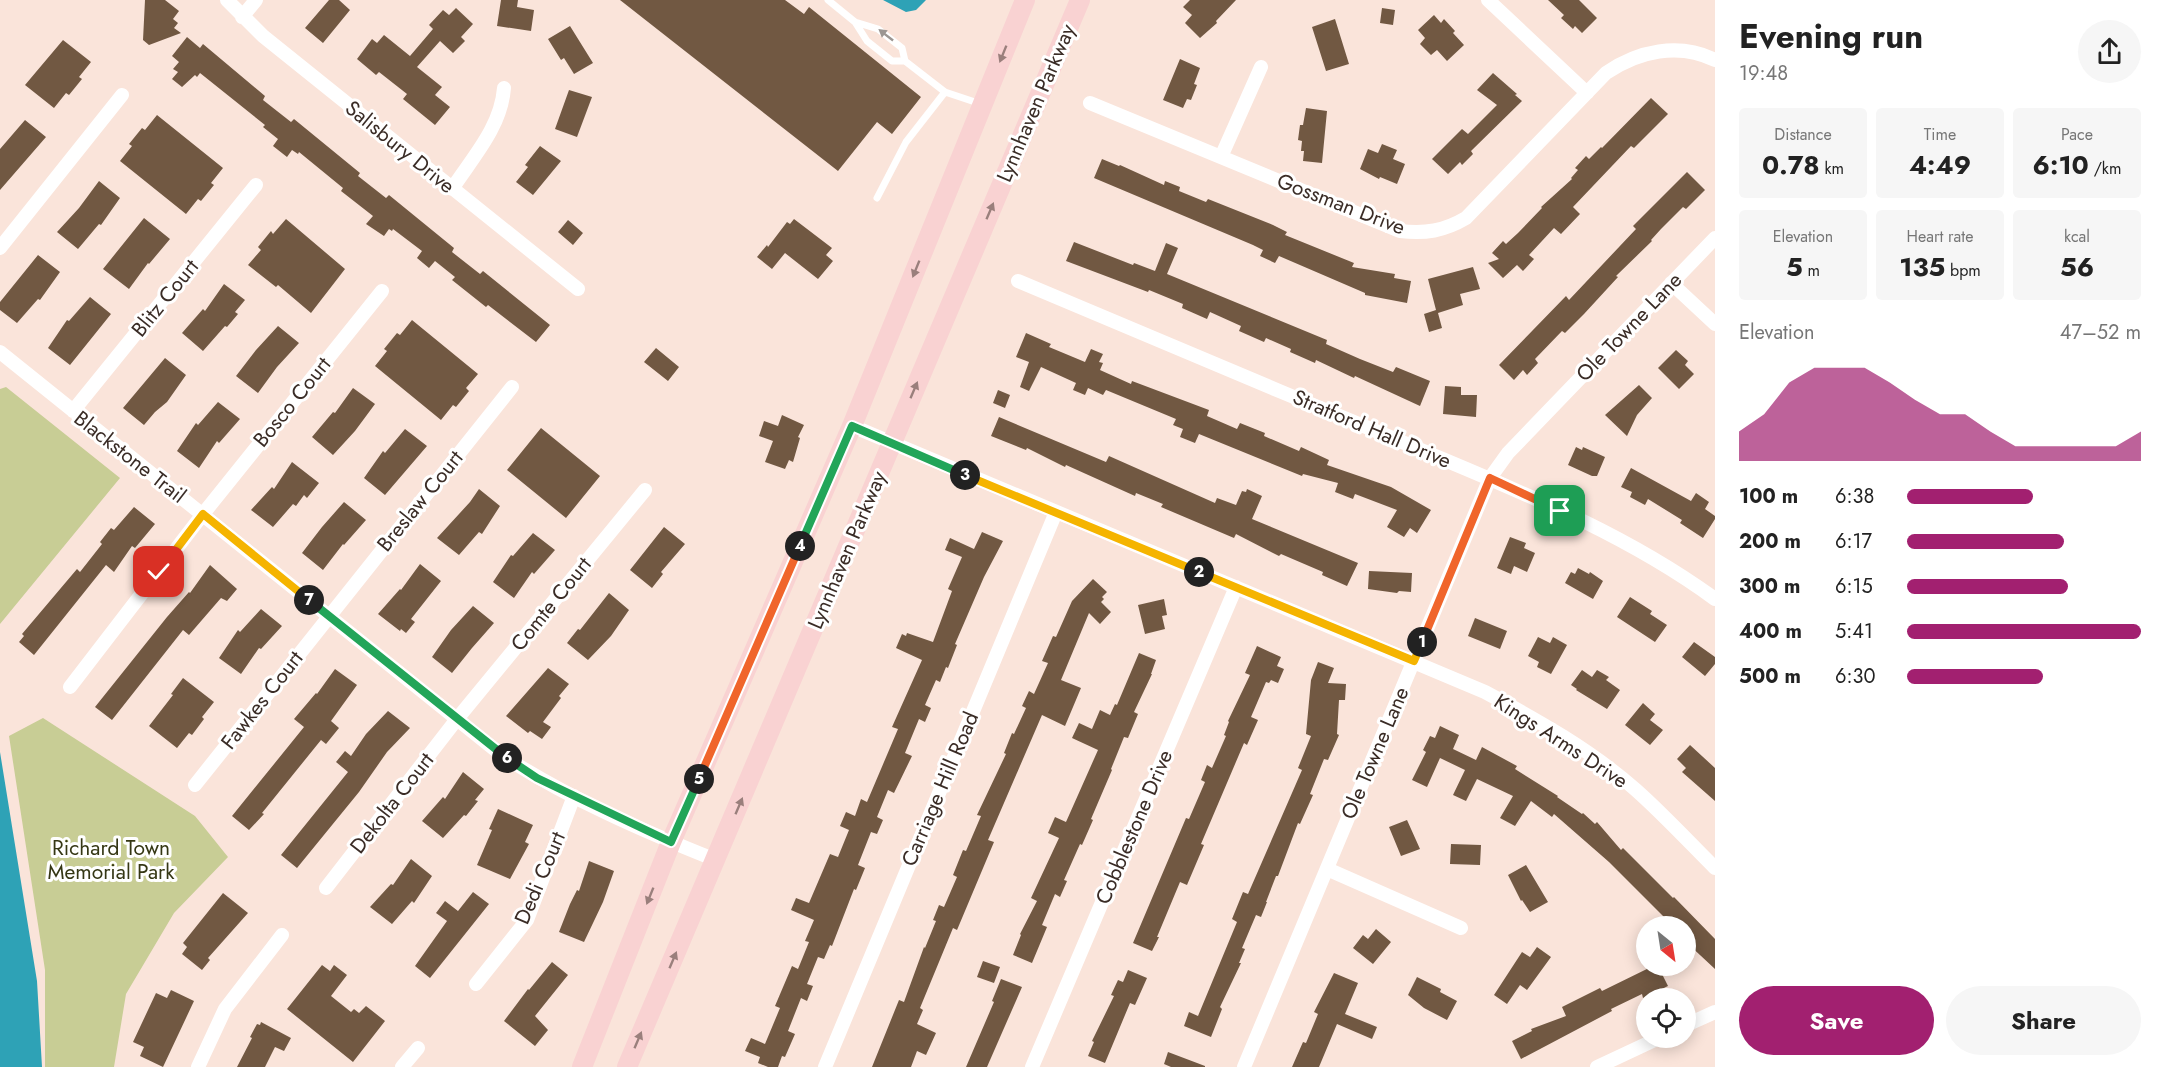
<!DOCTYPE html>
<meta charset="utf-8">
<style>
body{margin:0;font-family:Jost,sans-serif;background:#f6f6f6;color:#222;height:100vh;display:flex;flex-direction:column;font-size:22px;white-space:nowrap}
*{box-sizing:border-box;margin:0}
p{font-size:20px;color:#767676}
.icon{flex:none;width:33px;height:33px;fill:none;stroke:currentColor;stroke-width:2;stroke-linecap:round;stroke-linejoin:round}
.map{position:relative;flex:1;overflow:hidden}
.sheet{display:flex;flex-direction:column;background:#fff;width:450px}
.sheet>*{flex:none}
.needle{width:39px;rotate:150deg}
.buttons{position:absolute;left:1636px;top:916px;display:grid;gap:12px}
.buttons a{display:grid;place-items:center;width:60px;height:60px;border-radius:50%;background:#fff;box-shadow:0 3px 15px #0003;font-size:30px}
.pin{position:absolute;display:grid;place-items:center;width:51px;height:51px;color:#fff;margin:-26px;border-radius:12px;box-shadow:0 3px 9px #0006}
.km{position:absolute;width:30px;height:30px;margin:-15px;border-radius:50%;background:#222;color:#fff;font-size:16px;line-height:30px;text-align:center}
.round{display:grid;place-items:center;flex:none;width:63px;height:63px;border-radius:32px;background:#f6f6f6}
.summary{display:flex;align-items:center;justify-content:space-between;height:102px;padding:0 24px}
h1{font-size:33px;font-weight:700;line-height:45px}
.metrics{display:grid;grid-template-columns:repeat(3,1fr);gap:9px;height:102px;padding:6px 24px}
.metrics div{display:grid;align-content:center;border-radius:6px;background:#f6f6f6;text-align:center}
.metrics b{font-size:26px;font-weight:700}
.metrics small{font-size:16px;font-weight:400}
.metrics p{font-size:16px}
.chart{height:168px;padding:12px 24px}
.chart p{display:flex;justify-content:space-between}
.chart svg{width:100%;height:108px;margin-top:6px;fill:#a22070;opacity:.7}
.action{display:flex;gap:12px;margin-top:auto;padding:12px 24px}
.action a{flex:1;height:69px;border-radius:36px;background:#a22070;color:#fff;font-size:24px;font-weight:700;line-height:69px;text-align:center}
.action a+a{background:#f6f6f6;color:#222}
ul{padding:0 24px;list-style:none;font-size:20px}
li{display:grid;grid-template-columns:96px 72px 1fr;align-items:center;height:45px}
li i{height:15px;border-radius:8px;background:#a22070}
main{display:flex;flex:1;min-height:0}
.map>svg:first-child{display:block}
</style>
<main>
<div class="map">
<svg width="1715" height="1067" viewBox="0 0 1715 1067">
<rect width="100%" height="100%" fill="#fae4da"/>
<path fill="#c8cd95" d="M6,387L120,478L0,624V389Z
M43,718L195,816L228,857L174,913L126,994L114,1067H45V970L9,736Z"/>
<path fill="#2ea2b6" d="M883,0H926L916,10L906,12Z
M0,752L37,981L42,1067H0Z"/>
<path fill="#715842" d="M145,0H165L179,11L173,19L178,23L174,28L181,33L149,45L143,40Z
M329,0H339L350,10L323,43L305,28Z
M501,0H518L517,7L534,10L531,31L497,26Z
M620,0H785L804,14L809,7L921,97L892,134L877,122L838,171Z
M1190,0H1236L1216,21L1217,23L1200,38L1185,23L1192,15L1183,7Z
M1548,0H1579L1597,18L1582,33L1575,26L1573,29L1561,18L1564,15Z
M456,8L473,24L461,37L465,41L453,53L440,41L417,67L442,87L435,95L450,107L435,125L403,99L407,94L379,72L376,75L357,59L372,39L377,43L384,35L410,56L433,29L429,25L443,10L449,15Z
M1382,8L1395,10L1393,25L1380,23Z
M1434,15L1441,23L1444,19L1455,31L1453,33L1464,45L1447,61L1437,50L1431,55L1420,44L1425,38L1418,30Z
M1335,19L1349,64L1326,71L1312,27Z
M570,26L593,63L574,74L564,58L561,60L548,39Z
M187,37L200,48L203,44L265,96L263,100L291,122L294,119L360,173L358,176L386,198L389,195L454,248L452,252L480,274L483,271L550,325L536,342L488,305L486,307L452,280L455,277L435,261L429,268L417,258L422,251L393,229L392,231L389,229L384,236L366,224L373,216L341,191L343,188L299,152L298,154L292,150L287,157L273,146L278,139L263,127L265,125L200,73L197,77L195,75L182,87L172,79L178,72L173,69L179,62L172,56Z
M63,40L91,62L79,77L82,79L69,95L66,93L54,108L25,85Z
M1180,59L1200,68L1194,84L1197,85L1191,100L1187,99L1183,108L1163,100Z
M1493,73L1517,94L1515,95L1522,101L1471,151L1473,154L1462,165L1460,162L1448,174L1432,159L1462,129L1468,134L1497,105L1477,90Z
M569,90L592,97L577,137L555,129Z
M1651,98L1668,114L1634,148L1631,146L1573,207L1580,214L1561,234L1554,228L1529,255L1534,259L1523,271L1517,265L1503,278L1488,263L1499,259L1492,253L1503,241L1506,244L1518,233L1542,208L1541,207L1572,179L1571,178L1578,170L1575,168L1586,156L1589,159L1601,147L1602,148Z
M1306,108L1327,111L1322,163L1303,161L1304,151H1301L1302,141L1298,140L1300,125H1303Z
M157,115L223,168L211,183L214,185L201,201L198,199L186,214L120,161L132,146L129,144L142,128L145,130Z
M25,120L46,137L0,190V149Z
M1382,144L1397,150L1393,159L1405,164L1397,184L1380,177L1379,179L1360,169L1368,149L1378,153Z
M540,146L561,161L533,195L516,182L528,167L525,165Z
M1102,159L1119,166L1120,165L1164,185L1165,181L1180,187L1179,191L1206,202L1208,199L1273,225L1287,232L1285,235L1354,263L1352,267L1395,274L1394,278L1411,281L1407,303L1365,295V293L1279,256L1275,263L1260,256L1263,250L1253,245L1094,178Z
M1687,172L1705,190L1686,209L1683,207L1661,229L1651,240L1652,241L1616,276L1618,277L1584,314L1565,333L1562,331L1535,359L1538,363L1527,375L1523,370L1514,380L1499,365L1566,296L1569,300L1636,229L1633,226Z
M99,181L120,198L101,225L99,224L78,249L57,232L79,208Z
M144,218L170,239L149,264L148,263L129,289L103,269Z
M286,219L345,269L311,313L278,285L276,287L248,265L261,250L258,247L271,231L273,234Z
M794,219L832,248L826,255L833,261L818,279L785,253L772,269L757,257L767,245L768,247L787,222L790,224Z
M568,220L583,233L573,245L558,232Z
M1074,242L1133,265L1134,263L1155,271L1166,243L1178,248L1167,274L1327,340L1326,344L1360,359L1393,372L1396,367L1430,381L1420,406L1355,376L1354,378L1316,360L1315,363L1290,352L1291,349L1266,338L1264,342L1239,331L1241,326L1210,312L1207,319L1182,308L1183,304L1149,290L1148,292L1066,261Z
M38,255L60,272L40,300L38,299L17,323L0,310V302Z
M1473,267L1480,289L1460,294L1463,305L1438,313L1442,328L1429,332L1424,314L1436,310L1428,279Z
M224,284L245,300L235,312L238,314L227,327L225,326L203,351L182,333L203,309L205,311Z
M90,297L111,314L70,365L48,348L67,320L69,321Z
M412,320L478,374L466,388L469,391L456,407L453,405L441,420L375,366L387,351L384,349L397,333L400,335Z
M278,326L299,343L277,367L258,393L236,376L256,350Z
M1026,333L1051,344L1049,347L1085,362L1091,349L1103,354L1099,362L1103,363L1100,370L1131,384L1132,381L1209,410L1207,416L1237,429L1240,423L1265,433L1264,436L1299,451L1301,447L1329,460L1327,465L1391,487L1431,510L1417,533L1410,528L1404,537L1387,527L1397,510L1355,494L1353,499L1335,492L1338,483L1303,474L1302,476L1199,434L1195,443L1180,437L1183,429L1173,425L1176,419L1106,390L1103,395L1088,388L1085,395L1073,390L1076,383L1041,367L1029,391L1020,387L1029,362L1016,357Z
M656,348L679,367L668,381L644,362Z
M1676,350L1688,361L1685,365L1694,374L1679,389L1658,368Z
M165,358L186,375L167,402L155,412L144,425L123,408Z
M1639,385L1652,398L1637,415L1627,436L1605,415Z
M1445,386L1461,387V395H1477L1476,417L1443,414Z
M353,388L375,404L355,431L333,455L312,437L333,412L335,413Z
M998,390L1010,395L1005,408L993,403Z
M218,402L240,419L219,443L217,441L199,468L177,451L196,423L198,425Z
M782,415L804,425L798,437L800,438L793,462L789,460L785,469L765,462L773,441L759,436L764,421L778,426Z
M999,417L1106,462L1109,456L1215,503L1217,498L1236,505L1242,491L1246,492L1247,489L1262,496L1252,519L1358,563L1347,586L1322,575L1323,572L1281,554L1279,556L1236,534L1234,538L1161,507L1163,504L1136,493L1135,496L1066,465L1065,467L1027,448L1026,450L991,436Z
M541,428L600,476L566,518L507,470Z
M405,429L427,446L385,495L364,478L383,451L385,453Z
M1576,447L1582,450L1583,447L1605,457L1597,476H1592L1568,465Z
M292,462L319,483L307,498L304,495L296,506L293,504L273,527L251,510L272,487L274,489Z
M1631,468L1691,501L1696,493L1709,502L1705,509L1715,516V519L1703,538L1680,523L1682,520L1648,499L1645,505L1630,497L1632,492L1621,487Z
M479,489L500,506L482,534L479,532L459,555L437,538L470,502Z
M344,502L366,520L344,545L343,544L323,570L302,553L322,527Z
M134,507L155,524L135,548L132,546L114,572L106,565L34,655L19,642L24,636L22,634L77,569L80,572L102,544L100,542L111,528L114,530Z
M664,527L685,544L661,572L663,574L652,588L630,570Z
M982,532L1003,541L984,577L955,644L957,645L948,668L946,667L940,682L936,680L925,705L931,708L925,722L919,719L905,753L912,756L894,793L888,790L877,817L883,820L877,834L871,832L858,865L865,868L856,890L854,889L832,946L830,945L824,959L818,957L807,984L813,986L807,1001L801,998L788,1031L795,1034L785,1057L782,1056L778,1067H768L758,1063L760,1057L745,1051L751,1038L765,1044L780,1008L775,1006L792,966L798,969L809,942L805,941L814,920L791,910L796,898L809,903L830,854L838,857L849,830L840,826L846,812L855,816L861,799L867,802L898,729L892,727L922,660L896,648L902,634L906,636L907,633L933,642L952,591L948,589L962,557L945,550L950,538L974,549Z
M533,533L555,550L534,574L532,572L514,598L493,582L511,555L513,556Z
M1510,537L1526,543L1524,548L1535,553L1527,572L1514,566L1511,574L1497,568Z
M420,564L441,581L411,619L415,622L406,633L401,629L400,631L378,614L400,589L401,590Z
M210,565L237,589L227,601L221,598L189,635L183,630L112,720L95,707L167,617L189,592L190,593Z
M1578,568L1589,574L1590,572L1603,581L1593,599L1565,583L1571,572L1575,574Z
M1369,571L1412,573L1411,592L1399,591L1397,593L1368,589Z
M1093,579L1107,592L1102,597L1104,599L1101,602L1111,612L1100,624L1089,613L1061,680L1081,688L1065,726L1042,715L988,840L994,842L957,930L953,928L920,1008L923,1010L917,1024L936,1033L926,1055L917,1051L911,1067H872L899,1000L904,1002L924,947L925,948L936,921L933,920L939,905L944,907L957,877L953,875L963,850L966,851L981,816L977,815L1006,754L1004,753L1012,733L1014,734L1026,708L1022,706L1029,691L1034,694L1048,663L1042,661L1053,636L1056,637L1072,601Z
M609,593L629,610L611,636L588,660L567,643L578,629L580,630Z
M1630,597L1652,611L1650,614L1667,625L1655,642L1617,617Z
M1164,599L1167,615L1162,616L1165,629L1145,634L1138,605Z
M473,606L494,623L472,648L452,673L432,657L451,630Z
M261,609L282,626L261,649L259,648L241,674L219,658L238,630L240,632Z
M1475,618L1507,631L1500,649L1468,636Z
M1538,637L1550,643L1553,637L1567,645L1551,674L1537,667L1539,662L1528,656Z
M1694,642L1715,657V664L1705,676L1682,657Z
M1257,646L1281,657L1277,666L1284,669L1278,683L1271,680L1269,683L1266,682L1251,717L1258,720L1247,745L1244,743L1201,844L1204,845L1187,885L1180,882L1157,937H1159L1152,951L1133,943L1186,818L1189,819L1205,782L1201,780L1207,765L1212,768L1226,736L1224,735L1229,722L1228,721L1250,675L1245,673Z
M1139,653L1156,660L1151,674H1152L1134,712L1138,714L1128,738L1124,737L1111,769L1112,770L1091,819L1093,820L1082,845L1080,844L1064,880L1067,881L1060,897L1055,894L1042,925L1047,927L1032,963L1013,955L1021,935L1020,934L1037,901L1031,898L1059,838L1048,833L1055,817L1066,822L1098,750L1072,738L1079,723L1092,729L1100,710L1110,715L1115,704L1117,705Z
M1318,662L1334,668L1328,683L1346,684L1345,700H1339L1337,734L1339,735L1328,760L1324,759L1310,794L1313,795L1300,824L1298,823L1278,876H1276L1266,902H1267L1261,917L1256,915L1242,948L1245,949L1239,963H1241L1220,1007L1222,1009L1211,1037L1184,1026L1189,1012L1198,1016L1237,922L1232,919L1243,892L1248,894L1302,770L1298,768L1311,736L1306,734L1311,680Z
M548,668L569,684L559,696L561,698L543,722L551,727L542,739L530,731L528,733L506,716Z
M335,669L357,685L331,721L339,728L326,744L321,740L262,813L264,814L249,830L232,816L304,727L294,719L316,693L317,694Z
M1582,670L1592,677L1597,670L1609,677L1606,680L1620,690L1607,709L1576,690L1577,689L1571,685Z
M183,678L214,702L202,717L204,719L192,735L189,733L177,748L149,726L173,695L171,694Z
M1643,703L1655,714L1650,720L1663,730L1650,745L1625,725Z
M388,711L410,728L387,752L359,792L297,868L281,855L348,772L336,762L345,751L351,756L366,734Z
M1440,726L1459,735L1453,749L1476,760L1482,747L1517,766L1515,769L1558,796L1557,797L1582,814L1583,813L1595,824L1597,822L1621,850L1623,848L1673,898L1674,897L1715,939V969L1686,942V927H1674L1609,862L1554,814L1552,817L1531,801L1515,826L1500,818L1513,796L1477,779L1466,801L1453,795L1465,770L1440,758L1427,787L1412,780L1426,752L1423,750L1430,736L1435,738Z
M1690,745L1715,768V801L1682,772L1686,768L1677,759Z
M463,772L484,789L475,800L478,801L466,816L464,815L443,838L422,821L443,797L445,799Z
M498,809L533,825L525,842L529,844L510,879L477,865L492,830L489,829Z
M1407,820L1420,849L1401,856L1389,827Z
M1451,844L1481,845L1480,865L1450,864Z
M411,859L432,876L414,903L412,901L392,924L370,907L391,884L393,885Z
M589,861L614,871L603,902L584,942L559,932L570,904L577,890L579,891Z
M1526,865L1548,902L1530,912L1522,900L1521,901L1508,875Z
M473,892L489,904L430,978L415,966L447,921L436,913L445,901L458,911Z
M223,893L248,913L208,958L210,960L202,970L182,954L187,947L183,943Z
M1376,929L1391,942L1373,964L1353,948L1363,935L1368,939Z
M1537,947L1551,957L1527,990L1520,985L1507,1004L1494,995L1522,952L1530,957Z
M983,961L1000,967L994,983L977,977Z
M552,962L568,975L535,1016L548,1030L535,1046L504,1021L528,989L529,990Z
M322,965L330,971L334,965L347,975L331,996L351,1012L354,1009L359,1013L366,1006L385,1021L353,1062L287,1009Z
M1653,966H1658L1668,986L1643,998L1642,994L1611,1009L1612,1011L1521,1059L1512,1041L1532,1031L1531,1029L1566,1016L1562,1007L1600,988L1602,991Z
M1128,970L1147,978L1135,1005L1130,1003L1105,1063L1088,1056L1094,1042L1092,1041L1114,996L1111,995L1118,980L1123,982Z
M1334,973L1358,983L1345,1014L1377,1027L1372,1039L1337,1024L1319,1067H1292L1303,1042L1306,1043L1318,1014L1314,1012Z
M1417,977L1441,989L1440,992L1457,1001L1447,1020L1424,1008L1408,995Z
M1001,979L1022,987L987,1067H966L994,1002L992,1001Z
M171,990L194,1001L163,1067L140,1056L144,1047L133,1042L156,993L167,998Z
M261,1022L291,1038L284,1051L275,1047L265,1067H237L252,1038L250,1037L257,1024L260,1025Z
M1168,1052L1205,1066V1067H1171L1164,1064Z"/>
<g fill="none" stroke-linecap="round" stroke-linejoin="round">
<path stroke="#fff" stroke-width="7" d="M828,0L855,22L878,29L902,48L905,61
M855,22L867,41L892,61H905L945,92L981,104
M877,198L906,142L945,92"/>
<path stroke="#fff" stroke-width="14" d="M227,0L263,36L578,289
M1488,0L1587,93
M242,17L256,0
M1090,103L1400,231C1425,234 1444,231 1466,218L1606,73C1638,51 1679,42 1715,60
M1221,157L1261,67
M452,189C473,157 501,127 504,88
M0,248L122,95
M1018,281C1143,334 1269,387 1395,439C1505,486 1618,528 1715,599
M1671,283L1715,324
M0,352L503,756C570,799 643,831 716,860
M73,411L256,185
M852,426L1485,692C1537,720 1591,750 1636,790C1663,814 1689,842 1715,868
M70,687L203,514L382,291
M195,785L512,387
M1327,869L1461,928
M326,888L457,719L645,490
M476,984L527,920L574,796
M1686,1025L1715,1012
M198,1067L225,1009L282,935
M402,1067L418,1048
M825,1067L1056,512
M1032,1067L1236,587
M1244,1067L1490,478L1508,453L1715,238
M1597,1067L1659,1038"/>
<path stroke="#f9d2d2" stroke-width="20" d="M582,1067L671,842L852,426L1025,0
M627,1067L1080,0"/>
</g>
<defs><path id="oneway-solid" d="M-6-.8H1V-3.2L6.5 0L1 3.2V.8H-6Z" transform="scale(1.5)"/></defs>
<use fill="#9c9692" href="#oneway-solid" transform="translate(886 35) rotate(-142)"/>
<g fill="#9a7f7c">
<use href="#oneway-solid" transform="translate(1003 54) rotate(112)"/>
<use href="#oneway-solid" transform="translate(990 211) rotate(-67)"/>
<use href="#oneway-solid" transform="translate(916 269) rotate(112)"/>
<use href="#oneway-solid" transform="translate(914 390) rotate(-67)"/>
<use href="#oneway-solid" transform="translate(739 806) rotate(-67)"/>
<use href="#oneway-solid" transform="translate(650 896) rotate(112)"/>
<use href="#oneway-solid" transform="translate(673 960) rotate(-67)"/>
<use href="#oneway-solid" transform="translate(638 1040) rotate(-67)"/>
</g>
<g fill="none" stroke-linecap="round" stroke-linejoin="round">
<defs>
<path id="split-1" d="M1422,642L1490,478L1560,511"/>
<path id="split-2" d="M1199,572L1414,661L1422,642"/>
<path id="split-3" d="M965,475L1199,572"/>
<path id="split-4" d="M800,546L852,426L965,475"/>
<path id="split-5" d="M699,779L800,546"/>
<path id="split-6" d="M507,758L537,778L671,842L699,779"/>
<path id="split-7" d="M309,600L507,758"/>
<path id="split-8" d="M159,572L203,514L309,600"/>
</defs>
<use href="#split-1" stroke="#fff" stroke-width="12"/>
<use href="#split-2" stroke="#fff" stroke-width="12"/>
<use href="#split-3" stroke="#fff" stroke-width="12"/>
<use href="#split-4" stroke="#fff" stroke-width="12"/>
<use href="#split-5" stroke="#fff" stroke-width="12"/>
<use href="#split-6" stroke="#fff" stroke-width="12"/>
<use href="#split-7" stroke="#fff" stroke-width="12"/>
<use href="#split-8" stroke="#fff" stroke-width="12"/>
<use href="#split-1" stroke="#f0652b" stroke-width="8"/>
<use href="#split-2" stroke="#f5b400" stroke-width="8"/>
<use href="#split-3" stroke="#f5b400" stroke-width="8"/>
<use href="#split-4" stroke="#22a559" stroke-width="8"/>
<use href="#split-5" stroke="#f0652b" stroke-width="8"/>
<use href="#split-6" stroke="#22a559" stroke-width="8"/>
<use href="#split-7" stroke="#22a559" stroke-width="8"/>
<use href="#split-8" stroke="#f5b400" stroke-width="8"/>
</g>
<g text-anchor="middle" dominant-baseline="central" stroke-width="6" stroke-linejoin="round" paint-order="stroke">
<g font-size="21" fill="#3a2c26" stroke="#fff">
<text transform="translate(1036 103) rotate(-67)">Lynnhaven Parkway</text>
<text transform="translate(400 147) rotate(39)">Salisbury Drive</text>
<text transform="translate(1341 204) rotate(21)">Gossman Drive</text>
<text transform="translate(165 298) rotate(-51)">Blitz Court</text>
<text transform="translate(1629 327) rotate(-46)">Ole Towne Lane</text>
<text transform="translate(292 402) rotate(-51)">Bosco Court</text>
<text transform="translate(1372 429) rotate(23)">Stratford Hall Drive</text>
<text transform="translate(130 457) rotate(38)">Blackstone Trail</text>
<text transform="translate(420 501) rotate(-51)">Breslaw Court</text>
<text transform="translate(847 550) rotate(-67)">Lynnhaven Parkway</text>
<text transform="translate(551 604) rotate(-51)">Comte Court</text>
<text transform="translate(262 700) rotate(-52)">Fawkes Court</text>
<text transform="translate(1561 741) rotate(33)">Kings Arms Drive</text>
<text transform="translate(1375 753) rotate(-67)">Ole Towne Lane</text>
<text transform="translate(940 789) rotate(-67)">Carriage Hill Road</text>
<text transform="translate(392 803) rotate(-52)">Dekolta Court</text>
<text transform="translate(1134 827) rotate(-67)">Cobblestone Drive</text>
<text transform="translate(540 878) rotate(-67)">Dedi Court</text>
</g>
<g font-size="21" fill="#353714" stroke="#fff">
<text x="111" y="848">Richard Town<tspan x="111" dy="24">Memorial Park</tspan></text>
</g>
</g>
</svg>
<div class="buttons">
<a><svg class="needle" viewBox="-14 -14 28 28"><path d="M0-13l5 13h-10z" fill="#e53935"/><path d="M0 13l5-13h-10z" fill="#767676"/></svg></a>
<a><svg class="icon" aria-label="locate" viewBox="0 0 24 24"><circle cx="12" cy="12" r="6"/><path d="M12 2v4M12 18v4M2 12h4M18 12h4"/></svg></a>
</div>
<div class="pin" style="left:1560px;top:511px;background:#1e9e55"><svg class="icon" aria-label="arrive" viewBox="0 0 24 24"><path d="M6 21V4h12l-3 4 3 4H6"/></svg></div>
<div class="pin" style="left:159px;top:572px;background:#d93025"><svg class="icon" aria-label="check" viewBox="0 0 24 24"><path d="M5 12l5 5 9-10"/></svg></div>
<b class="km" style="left:1422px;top:642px">1</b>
<b class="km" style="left:1199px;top:572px">2</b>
<b class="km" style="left:965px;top:475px">3</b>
<b class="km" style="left:800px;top:546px">4</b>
<b class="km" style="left:699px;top:779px">5</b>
<b class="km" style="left:507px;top:758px">6</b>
<b class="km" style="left:309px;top:600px">7</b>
</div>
<section class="sheet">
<div class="summary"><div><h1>Evening run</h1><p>19:48</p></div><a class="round"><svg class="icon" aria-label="share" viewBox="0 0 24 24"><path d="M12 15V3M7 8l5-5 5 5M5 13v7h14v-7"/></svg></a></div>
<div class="metrics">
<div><p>Distance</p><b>0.78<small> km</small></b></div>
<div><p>Time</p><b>4:49</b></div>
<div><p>Pace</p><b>6:10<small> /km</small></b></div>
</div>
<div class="metrics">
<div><p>Elevation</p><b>5<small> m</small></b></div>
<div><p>Heart rate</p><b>135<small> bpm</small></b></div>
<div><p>kcal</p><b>56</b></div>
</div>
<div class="chart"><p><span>Elevation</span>47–52 m</p>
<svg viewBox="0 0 160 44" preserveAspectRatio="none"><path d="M0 44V32L10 25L20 12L30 6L40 6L50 6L60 12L70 19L80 25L90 25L100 32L110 38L120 38L130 38L140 38L150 38L160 32V44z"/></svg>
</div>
<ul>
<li><b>100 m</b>6:38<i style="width:54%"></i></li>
<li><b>200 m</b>6:17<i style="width:67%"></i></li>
<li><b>300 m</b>6:15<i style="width:69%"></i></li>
<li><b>400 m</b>5:41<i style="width:100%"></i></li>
<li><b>500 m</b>6:30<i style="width:58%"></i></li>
</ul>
<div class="action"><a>Save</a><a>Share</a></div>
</section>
</main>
